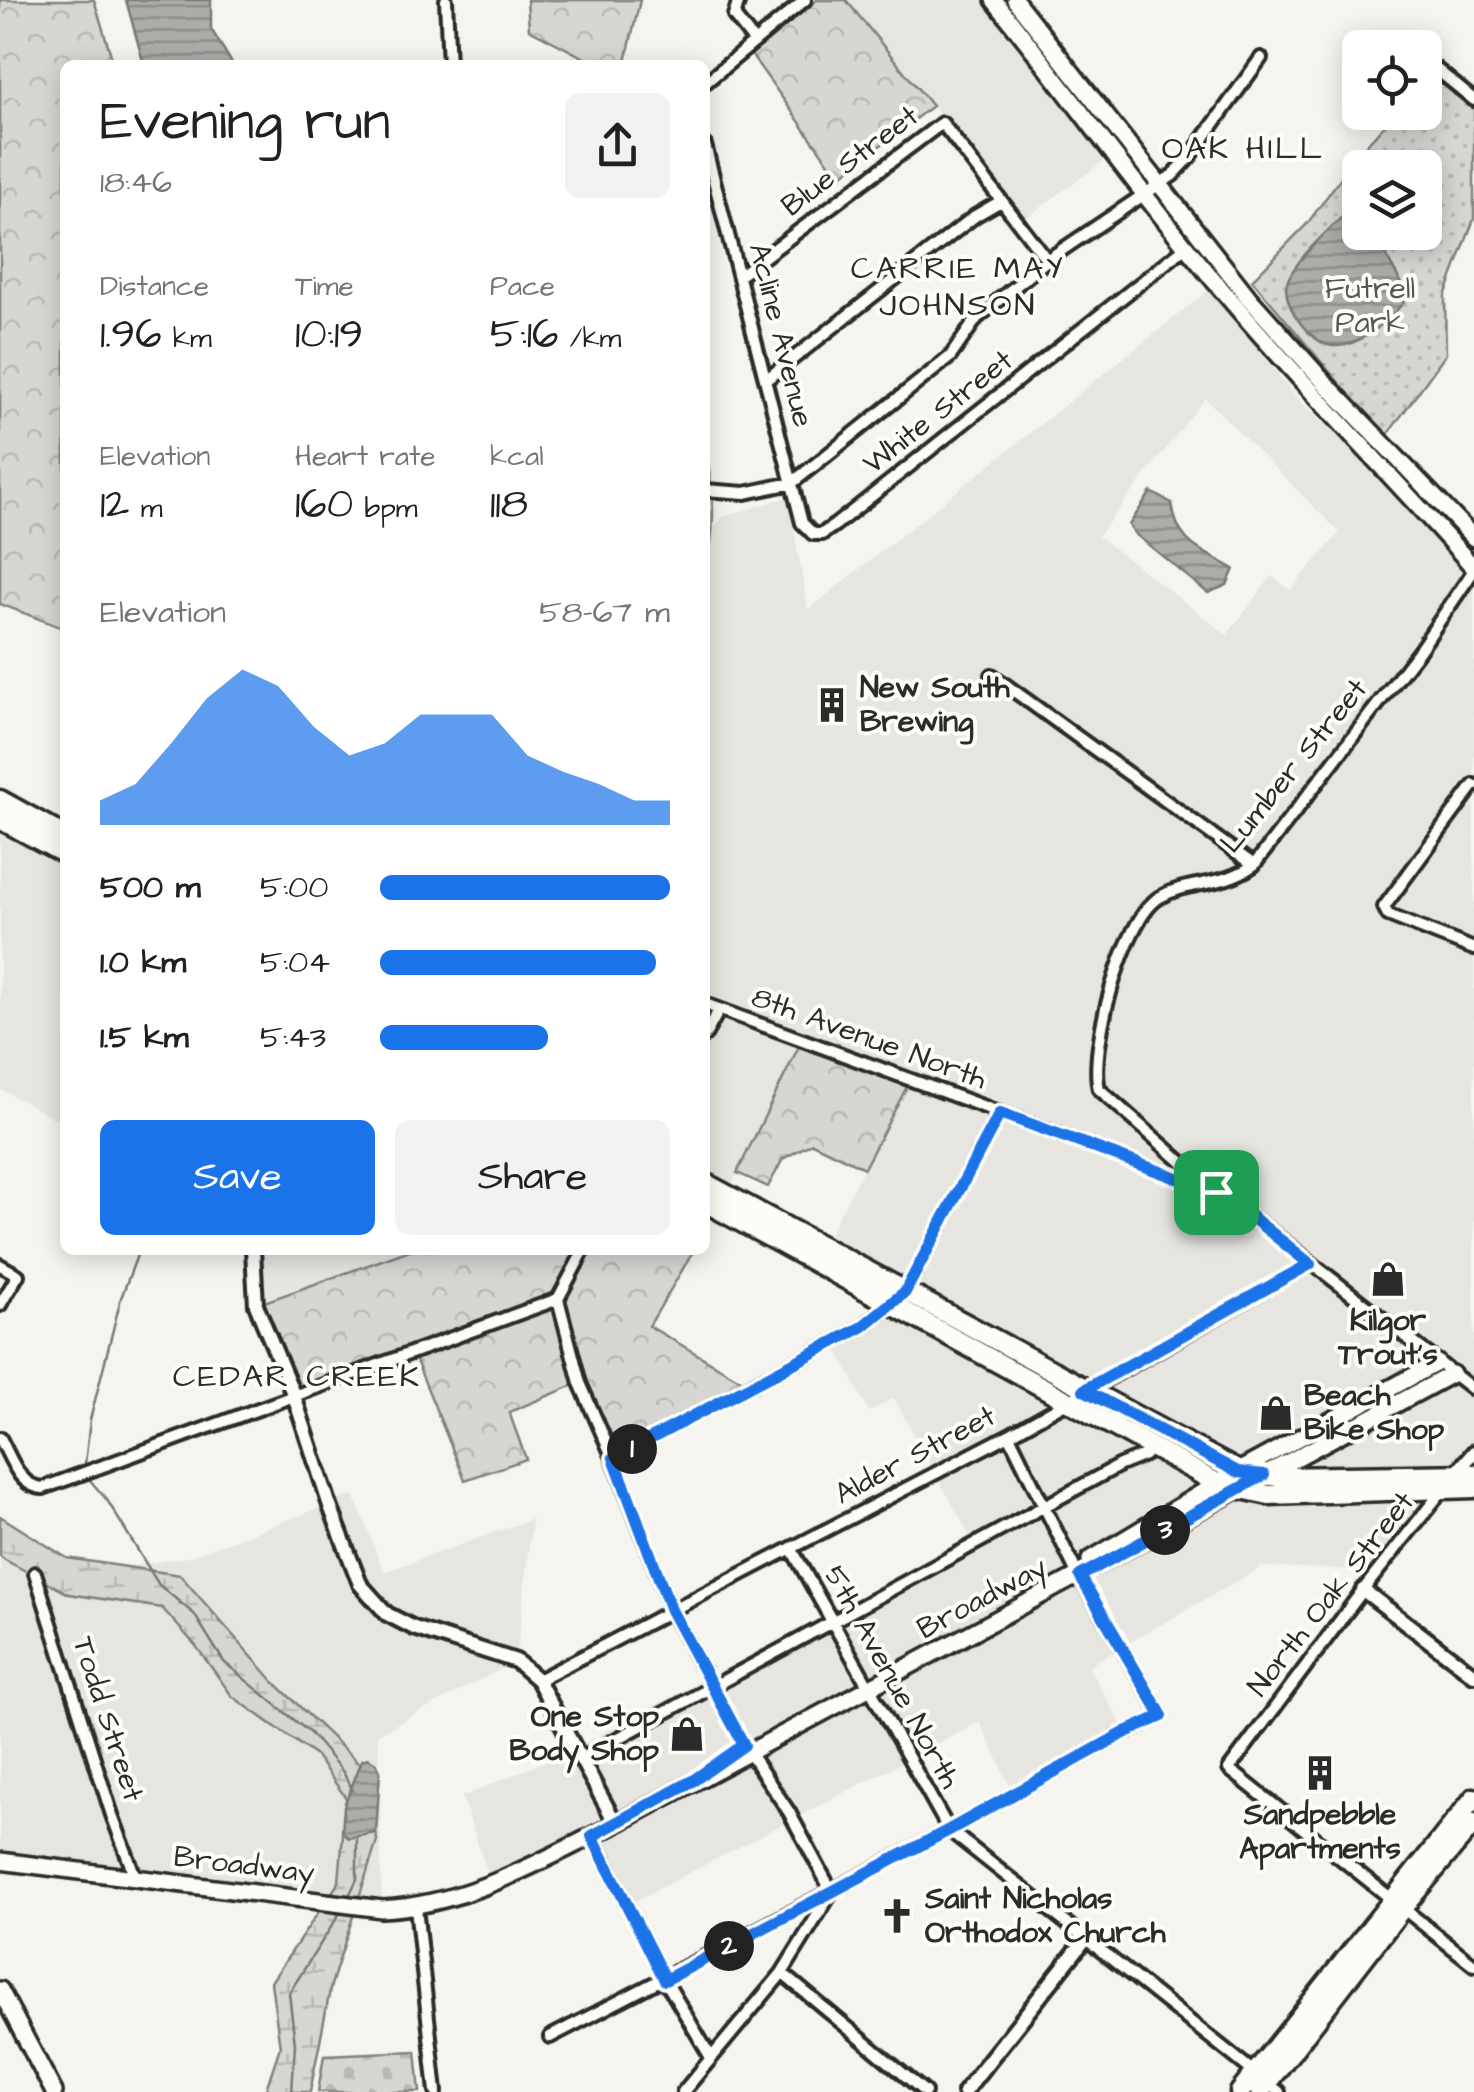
<!DOCTYPE html>
<meta charset="utf-8">
<style>
body{margin:0;font-family:"Architects Daughter",sans-serif;background:#f2f2f2;color:#202124;height:100vh;display:flex;flex-direction:column;font-size:38px;white-space:nowrap}
*{box-sizing:border-box;margin:0}
p{font-size:32px;color:#757577}
.icon{flex:none;width:55px;height:55px;fill:none;stroke:currentColor;stroke-width:2;stroke-linecap:round;stroke-linejoin:round}
.map{position:relative;flex:1;overflow:hidden}
.sheet{position:absolute;left:60px;top:60px;width:650px;height:1195px;display:flex;flex-direction:column;background:#fff;border-radius:15px;box-shadow:0 5px 25px #0003}
.sheet>*{flex:none}
.buttons{position:absolute;left:1342px;top:30px;display:grid;gap:20px}
.buttons a{display:grid;place-items:center;width:100px;height:100px;border-radius:15px;background:#fff;box-shadow:0 5px 25px #0003;font-size:50px}
.pin{position:absolute;display:grid;place-items:center;width:85px;height:85px;color:#fff;margin:-42px;border-radius:20px;box-shadow:0 5px 15px #0006}
.km{position:absolute;width:50px;height:50px;margin:-25px;border-radius:50%;background:#222;color:#fff;font-size:28px;line-height:50px;text-align:center}
.round{display:grid;place-items:center;flex:none;width:105px;height:105px;border-radius:15px;background:#f2f2f2}
.head{display:flex;align-items:center;justify-content:space-between;height:170px;padding:0 40px}
h1{font-size:55px;font-weight:600;line-height:75px}
.figures{display:grid;grid-template-columns:repeat(3,1fr);gap:15px;height:170px;padding:10px 40px}
.figures div{display:grid;align-content:center}
.figures b{font-size:42px;font-weight:600}
.figures small{font-size:28px;font-weight:400}
.figures p{font-size:28px}
.chart{height:280px;padding:20px 40px}
.chart p{display:flex;justify-content:space-between}
.chart svg{width:100%;height:180px;margin-top:10px;fill:#1a73e8;opacity:.7}
.button{display:flex;gap:20px;margin-top:auto;padding:20px 40px}
.button a{flex:1;height:115px;border-radius:15px;background:#1a73e8;color:#fff;font-size:40px;font-weight:600;line-height:115px;text-align:center}
.button a+a{background:#f2f2f2;color:#202124}
ul{padding:0 40px;list-style:none;font-size:32px}
li{display:grid;grid-template-columns:160px 120px 1fr;align-items:center;height:75px}
li i{height:25px;border-radius:12px;background:#1a73e8}
.map>svg:first-child{display:block}
</style>
<div class="map">
<svg width="1474" height="2092" viewBox="0 0 1474 2092">
<defs>
<pattern id="green-dots" width="8" height="8" patternUnits="userSpaceOnUse" patternTransform="scale(2.5)"><rect width="8" height="8" fill="#d7d6d2"/><path d="M2 2h.1M6 6h.1" fill="none" stroke="#b9b8b4" stroke-width="1.8" stroke-linecap="round"/></pattern>
<pattern id="forest-crowns" width="20" height="18" patternUnits="userSpaceOnUse" patternTransform="scale(2.5)"><rect width="20" height="18" fill="#d7d6d2"/><path d="M2 6a3 3 0 1 1 6 0M12 15a3 3 0 1 1 6 0" fill="none" stroke="#b9b8b4"/></pattern>
<pattern id="wetland-marsh" width="20" height="14" patternUnits="userSpaceOnUse" patternTransform="scale(2.5)"><rect width="20" height="14" fill="#d7d6d2"/><path d="M1 5h8M5 5V1M11 12h8M15 12V8" fill="none" stroke="#b9b8b4"/></pattern>
<pattern id="cemetery-stones" width="16" height="16" patternUnits="userSpaceOnUse" patternTransform="scale(2.5)"><rect width="16" height="16" fill="#d7d6d2"/><path d="M2 7V4a2 2 0 0 1 4 0v3zM10 15v-3a2 2 0 0 1 4 0v3z" fill="#b9b8b4"/></pattern>
<pattern id="water-rules" width="6" height="5" patternUnits="userSpaceOnUse" patternTransform="scale(2.5)"><rect width="6" height="5" fill="#adaca9"/><path d="M0 2.5h6" fill="none" stroke="#8d8c8a"/></pattern>
</defs>
<rect width="100%" height="100%" fill="#f5f4ef"/>
<filter id="ink" filterUnits="userSpaceOnUse"><feTurbulence type="fractalNoise" baseFrequency=".01" numOctaves="2"/><feDisplacementMap in="SourceGraphic" scale="20" xChannelSelector="R" yChannelSelector="G"/><feConvolveMatrix kernelMatrix="1 2 1 2 8 2 1 2 1" color-interpolation-filters="sRGB"/></filter>
<g filter="url(#ink)">
<path fill="#e6e5e0" fill-rule="evenodd" d="M846,0H1015L1126,144L1025,219Z
M1209,290L1300,401L1389,485L1474,581V779L1450,814L1474,785V1474L1445,1488L1371,1570L1262,1567L1088,1666L1126,1732L1014,1794L980,1722L627,1905L592,1836L492,1885L462,1797L574,1749L971,1538L894,1398L869,1412L834,1343L862,1327L904,1293L823,1246L910,1079L803,1038L727,1195L705,1183V540L722,517L788,497L808,610ZM1205,398L1340,533L1290,590L1272,576L1227,635L1098,536Z
M0,801L65,836V1124L0,1089Z
M254,1250H410L256,1305Z
M354,1495L384,1572L532,1519L516,1661L378,1734L382,1909L0,1861V1556L5,1560L126,1567L191,1556Z"/>
<path fill="url(#green-dots)" stroke="#81807e" stroke-width="2.5" fill-rule="evenodd" d="M1428,68L1474,109V219L1445,296L1446,354L1388,434L1367,416L1252,280L1307,224L1358,154L1395,113L1425,112ZM1360,168H1425V232H1360Z
M705,446C713,490 718,525 705,569Z"/>
<path fill="url(#forest-crowns)" stroke="#81807e" stroke-width="2.5" d="M0,0H94L114,65H65V629L0,604Z
M527,0H640L625,65H598L529,29Z
M817,0H846L932,106L839,177L750,53Z
M803,1038L911,1079L864,1168L812,1143L783,1159L768,1187L737,1173Z
M410,1250H694L649,1326L753,1387L613,1458L579,1383L509,1412L526,1459L465,1480L412,1351L294,1396L256,1305Z"/>
<path fill="url(#wetland-marsh)" stroke="#81807e" stroke-width="2.5" d="M0,1516L67,1558L180,1575L274,1682L371,1775L377,1841L331,1985L310,2092H265L280,2047L271,1982L339,1882L346,1798L316,1756L232,1696L196,1646L162,1608L69,1594L5,1560L0,1556Z"/>
<path fill="url(#cemetery-stones)" stroke="#81807e" stroke-width="2.5" d="M416,2051L420,2092H318L324,2055Z"/>
<path fill="url(#water-rules)" stroke="#797877" stroke-width="2.5" d="M126,0H211V29L233,65H144Z
M1360,203V232L1383,233C1378,259 1406,275 1404,302C1388,321 1360,347 1334,346C1311,345 1281,304 1287,283C1294,260 1340,217 1360,203Z
M1151,492L1172,503C1177,545 1200,549 1234,569L1227,585L1208,593L1135,534L1129,525Z
M368,1758L376,1763L380,1771L376,1833L349,1838L342,1833L344,1806L362,1760Z"/>
<g fill="none" stroke-linecap="round" stroke-linejoin="round">
<path stroke="#797877" stroke-width="2.5" d="M85,1464L90,1420L121,1298L139,1250
M89,1479L107,1500L159,1585L194,1614L224,1662L310,1733L343,1772L353,1791
M348,1898L357,1879V1838
M292,2092L295,2044L289,1993L342,1910"/>
<defs>
<path id="minor" d="M446,0L449,65
M739,0L734,16L753,40
M1429,63L1474,100
M705,83L805,0
M705,145L802,523L813,534H822L835,525L1186,247
M740,275L942,123L1047,260
M767,379L975,216L1001,201
M705,490L745,493L792,483L950,357L977,318L1047,260L1173,175L1190,157L1261,58
M992,675L1254,865
M1474,785L1384,907L1388,915L1474,949
M705,1004L1226,1196L1474,1390
M705,1035L719,1010
M1209,1186L1099,1089C1089,1049 1123,919 1160,897C1190,880 1221,888 1254,865L1419,651L1474,570
M0,1265L18,1275L0,1305
M905,1292L1000,1113
M558,1299L580,1383L613,1458L671,1610L744,1745L789,1812L832,1892L782,1973L683,2092
M0,1438C11,1458 19,1487 43,1488L558,1299L584,1250
M613,1458L862,1327L891,1303
M1442,1491L1363,1590L1229,1769L1474,1965
M791,1548L949,1830L1279,2092
M35,1573L112,1815L136,1879
M538,1680L1009,1435L1310,1264
M580,1759L1120,1465L1145,1455L1152,1446
M592,1835L665,1980L710,2056
M416,1907L436,2092
M782,1973L925,2092
M550,2037L949,1830L1126,1732L1162,1716L1075,1569L1009,1435"/>
<path id="tertiary" d="M253,1250L256,1305L294,1396L330,1506L360,1584L387,1614L414,1628L516,1661L538,1680L616,1824
M1453,1477L1474,1452
M1363,1590L1474,1675
M964,2092L1087,1937"/>
<path id="secondary" d="M994,0C1075,101 1149,206 1234,304C1311,395 1396,479 1474,568
M1015,0L1249,298L1326,384L1474,538
M1090,1560L1238,1471L1437,1363
M0,1861L382,1909C467,1905 540,1861 616,1824L1452,1374
M0,1990L54,2092"/>
<path id="primary" d="M0,800L65,836
M0,819L65,854
M705,1183L1238,1471L1278,1477L1474,1474
M705,1202L1219,1484L1269,1495L1474,1488
M1240,2092L1474,1798
M1260,2092L1403,1907L1474,1823"/>
</defs>
<use href="#minor" stroke="#2b2b2b" stroke-width="18"/>
<use href="#tertiary" stroke="#2b2b2b" stroke-width="20"/>
<use href="#secondary" stroke="#2b2b2b" stroke-width="22"/>
<use href="#primary" stroke="#2b2b2b" stroke-width="25"/>
<use href="#minor" stroke="#fdfcf7" stroke-width="10"/>
<use href="#tertiary" stroke="#fdfcf7" stroke-width="12"/>
<use href="#secondary" stroke="#fdfcf7" stroke-width="15"/>
<use href="#primary" stroke="#fdfcf7" stroke-width="18"/>
</g>
</g>
<g fill="none" stroke-linecap="round" stroke-linejoin="round" filter="url(#ink)">
<defs>
<path id="route" d="M1000,1113L1226,1196L1310,1264L1084,1390L1238,1472L1264,1475L1080,1576L1162,1716L1126,1732L949,1830L665,1980L592,1836L694,1780L744,1745L671,1610L614,1458L862,1327L905,1292Z"/>
</defs>
<use href="#route" stroke="#fff" stroke-width="20"/>
<use href="#route" stroke="#1a73e8" stroke-width="12"/>
</g>
<defs>
<symbol id="building-bare" viewBox="-9 -9 18 18"><path d="M-4-6H4V6H1V3H-1V6H-4ZM-2.5-4.3h1.7v1.8h-1.7ZM.8-4.3h1.7v1.8H.8ZM-2.5-1h1.7V.8h-1.7ZM.8-1h1.7V.8H.8Z" fill="#2b2b2b" stroke="#fdfcf7" stroke-width="2.5" paint-order="stroke"/></symbol>
<symbol id="shop-bare" viewBox="-9 -9 18 18"><path d="M-5-2.5h2.3a2.7 3.5 0 0 1 5.4 0H5L5.5 6h-11ZM-1.5-2.5h3a1.5 2.3 0 0 0-3 0Z" fill="#2b2b2b" stroke="#fdfcf7" stroke-width="2.5" paint-order="stroke"/></symbol>
<symbol id="church-bare" viewBox="-9 -9 18 18"><path d="M-1.2-6h2.4v3.5h3.3v2.4h-3.3V6h-2.4V-.1h-3.3v-2.4h3.3Z" fill="#2b2b2b" stroke="#fdfcf7" stroke-width="2.5" paint-order="stroke"/></symbol>
</defs>
<g fill-rule="evenodd">
<use href="#building-bare" x="807" y="680" width="50" height="50"/>
<use href="#shop-bare" x="1363" y="1254" width="50" height="50"/>
<use href="#shop-bare" x="1251" y="1388" width="50" height="50"/>
<use href="#shop-bare" x="662" y="1709" width="50" height="50"/>
<use href="#building-bare" x="1295" y="1748" width="50" height="50"/>
<use href="#church-bare" x="872" y="1891" width="50" height="50"/>
</g>
<g text-anchor="middle" dominant-baseline="central" stroke-width="8" stroke-linejoin="round" paint-order="stroke">
<g font-size="30" fill="#2b2b2b" stroke="#fdfcf7">
<text transform="translate(850 161) rotate(-37)">Blue Street</text>
<text transform="translate(781 335) rotate(76)">Acline Avenue</text>
<text transform="translate(938 412) rotate(-38)">White Street</text>
<text transform="translate(1294 766) rotate(-51)">Lumber Street</text>
<text transform="translate(869 1038) rotate(20)">8th Avenue North</text>
<text transform="translate(915 1455) rotate(-28)">Alder Street</text>
<text transform="translate(1331 1594) rotate(-52)">North Oak Street</text>
<text transform="translate(982 1598) rotate(-28)">Broadway</text>
<text transform="translate(892 1677) rotate(61)">5th Avenue North</text>
<text transform="translate(108 1719) rotate(72)">Todd Street</text>
<text transform="translate(244 1865) rotate(7)">Broadway</text>
</g>
<g font-size="30" fill="#565655" stroke="#fdfcf7">
<text x="1370" y="289">Futrell<tspan x="1370" dy="34">Park</tspan></text>
</g>
<g font-size="30" font-weight="bold" fill="#2b2b2b" stroke="#fdfcf7" text-anchor="start">
<text x="860" y="688">New South<tspan x="860" dy="34">Brewing</tspan></text>
<text x="1388" y="1321" text-anchor="middle">Kilgor<tspan x="1388" dy="34">Trout's</tspan></text>
<text x="1304" y="1396">Beach<tspan x="1304" dy="34">Bike Shop</tspan></text>
<text x="659" y="1717" text-anchor="end">One Stop<tspan x="659" dy="34">Body Shop</tspan></text>
<text x="1320" y="1815" text-anchor="middle">Sandpebble<tspan x="1320" dy="34">Apartments</tspan></text>
<text x="925" y="1899">Saint Nicholas<tspan x="925" dy="34">Orthodox Church</tspan></text>
</g>
<g font-size="32" letter-spacing="2.5" fill="#2b2b2b" stroke="#fdfcf7">
<text x="1243" y="148">OAK HILL</text>
<text x="958" y="268">CARRIE MAY<tspan x="958" dy="37">JOHNSON</tspan></text>
<text x="297" y="1376">CEDAR CREEK</text>
</g>
</g>
</svg>
<div class="buttons">
<a><svg class="icon" aria-label="locate" viewBox="0 0 24 24"><circle cx="12" cy="12" r="6"/><path d="M12 2v4M12 18v4M2 12h4M18 12h4"/></svg></a>
<a><svg class="icon" aria-label="layers" viewBox="0 0 24 24"><path d="M12 4l9 5-9 5-9-5zM3 14l9 5 9-5"/></svg></a>
</div>
<div class="pin" style="left:1216px;top:1192px;background:#1e9e55"><svg class="icon" aria-label="arrive" viewBox="0 0 24 24"><path d="M6 21V4h12l-3 4 3 4H6"/></svg></div>
<b class="km" style="left:632px;top:1449px">1</b>
<b class="km" style="left:729px;top:1946px">2</b>
<b class="km" style="left:1165px;top:1530px">3</b>
<section class="sheet">
<div class="head"><div><h1>Evening run</h1><p>18:46</p></div><a class="round"><svg class="icon" aria-label="share" viewBox="0 0 24 24"><path d="M12 15V3M7 8l5-5 5 5M5 13v7h14v-7"/></svg></a></div>
<div class="figures">
<div><p>Distance</p><b>1.96<small> km</small></b></div>
<div><p>Time</p><b>10:19</b></div>
<div><p>Pace</p><b>5:16<small> /km</small></b></div>
</div>
<div class="figures">
<div><p>Elevation</p><b>12<small> m</small></b></div>
<div><p>Heart rate</p><b>160<small> bpm</small></b></div>
<div><p>kcal</p><b>118</b></div>
</div>
<div class="chart"><p><span>Elevation</span>58–67 m</p>
<svg viewBox="0 0 160 44" preserveAspectRatio="none"><path d="M0 44V38L10 34L20 24L30 13L40 6L50 10L60 20L70 27L80 24L90 17L100 17L110 17L120 27L130 31L140 34L150 38L160 38V44z"/></svg>
</div>
<ul>
<li><b>500 m</b>5:00<i style="width:100%"></i></li>
<li><b>1.0 km</b>5:04<i style="width:95%"></i></li>
<li><b>1.5 km</b>5:43<i style="width:58%"></i></li>
</ul>
<div class="button"><a>Save</a><a>Share</a></div>
</section>
</div>
